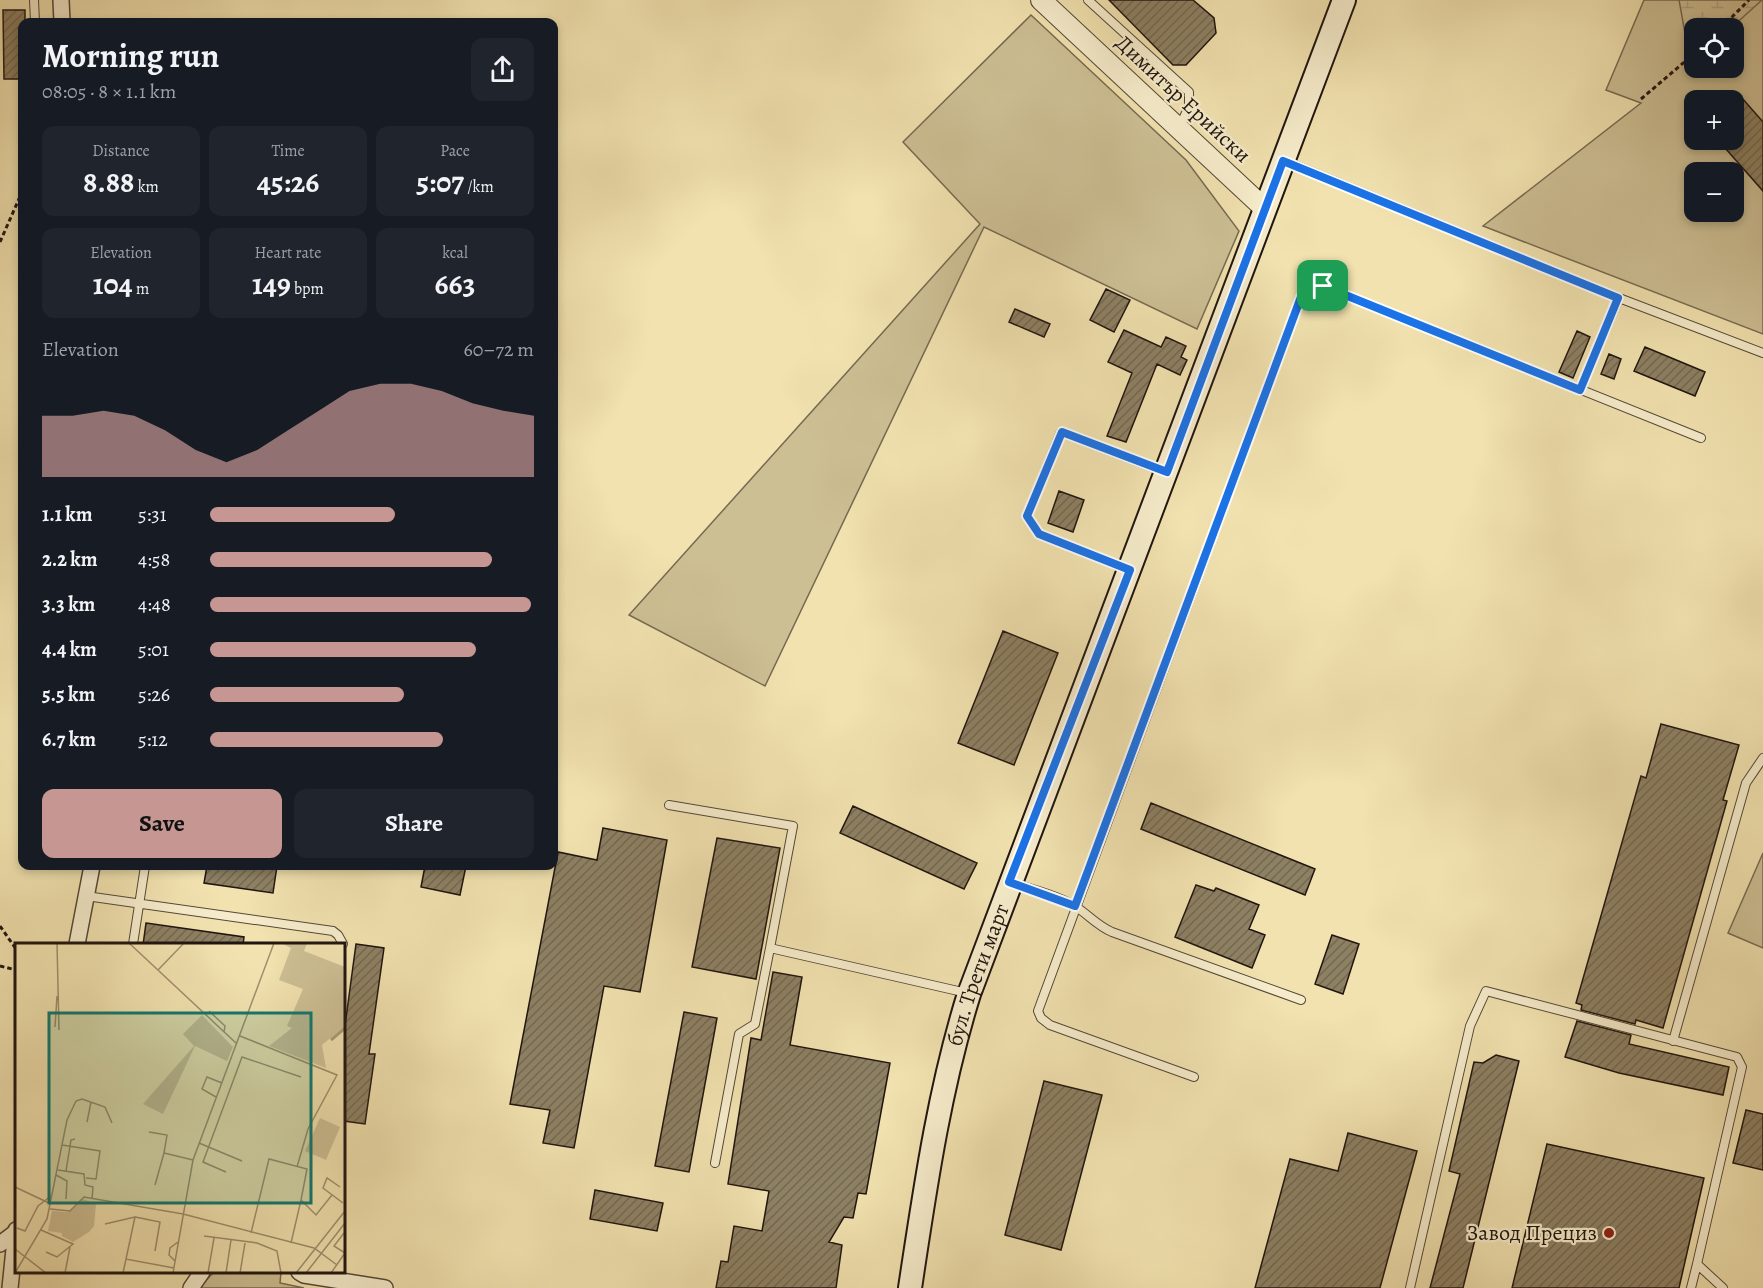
<!DOCTYPE html>
<meta charset="utf-8">
<style>
body{margin:0;font-family:Alegreya,serif;background:#20242c;color:#f1f3f6;height:100vh;display:flex;flex-direction:column;font-size:22px;white-space:nowrap}
*{box-sizing:border-box;margin:0}
p{font-size:20px;color:#9ea1a6}
.icon{flex:none;width:33px;height:33px;fill:none;stroke:currentColor;stroke-width:2;stroke-linecap:round;stroke-linejoin:round}
.map{position:relative;flex:1;overflow:hidden}
.details{position:absolute;left:18px;top:18px;width:540px;height:852px;display:flex;flex-direction:column;background:#171b24;border-radius:12px;box-shadow:0 3px 9px #0003}
.details>*{flex:none}
.fabs{position:absolute;left:1684px;top:18px;display:grid;gap:12px}
.fabs a{display:grid;place-items:center;width:60px;height:60px;border-radius:12px;background:#171b24;box-shadow:0 3px 9px #0003;font-size:30px}
.pin{position:absolute;display:grid;place-items:center;width:51px;height:51px;color:#fff;margin:-26px;border-radius:12px;box-shadow:0 3px 9px #0006}
.round{display:grid;place-items:center;flex:none;width:63px;height:63px;border-radius:12px;background:#20242c}
.headline{display:flex;align-items:center;justify-content:space-between;height:102px;padding:0 24px}
h1{font-size:33px;font-weight:700;line-height:45px}
.metrics{display:grid;grid-template-columns:repeat(3,1fr);gap:9px;height:102px;padding:6px 24px}
.metrics div{display:grid;align-content:center;border-radius:12px;background:#20242c;text-align:center}
.metrics b{font-size:30px;font-weight:700}
.metrics small{font-size:16px;font-weight:400}
.metrics p{font-size:16px}
.chart{height:168px;padding:12px 24px}
.chart p{display:flex;justify-content:space-between}
.chart svg{width:100%;height:108px;margin-top:6px;fill:#c59692;opacity:.7}
.action{display:flex;gap:12px;margin-top:auto;padding:12px 24px}
.action a{flex:1;height:69px;border-radius:12px;background:#c59692;color:#111;font-size:24px;font-weight:700;line-height:69px;text-align:center}
.action a+a{background:#20242c;color:#f1f3f6}
ul{padding:0 24px;list-style:none;font-size:20px}
li{display:grid;grid-template-columns:96px 72px 1fr;align-items:center;height:45px}
li i{height:15px;border-radius:8px;background:#c59692}
.map>svg:first-child{display:block}
</style>
<div class="map">
<svg width="1763" height="1288" viewBox="0 0 1763 1288">
<defs>
<pattern id="wetland-marsh" width="20" height="14" patternUnits="userSpaceOnUse" patternTransform="scale(1.5)"><rect width="20" height="14" fill="#cdbf94"/><path d="M1 5h8M5 5V1M11 12h8M15 12V8" fill="none" stroke="#b0a37f"/></pattern>
<pattern id="building-hatch" width="6" height="6" patternUnits="userSpaceOnUse" patternTransform="scale(1.5)"><rect width="6" height="6" fill="#8d8063"/><path d="M-1 1l2-2M0 6l6-6M5 7l2-2" fill="none" stroke="#736850"/></pattern>
</defs>
<rect width="100%" height="100%" fill="#f1e2af"/>
<filter id="stains"><feTurbulence type="fractalNoise" baseFrequency=".00333" numOctaves="4"/><feColorMatrix values="0 0 0 0 .2 0 0 0 0 .09 0 0 0 0 .02 0 0 0 .5 -.17"/></filter>
<radialGradient id="worn" r=".72"><stop offset=".6" stop-color="#630" stop-opacity="0"/><stop offset="1" stop-color="#630" stop-opacity=".3"/></radialGradient>
<path fill="#cdbf94" stroke="#766a52" stroke-width="1.5" fill-rule="evenodd" d="M1644,0H1763V334L1483,226L1641,103L1606,90ZM1695,28H1734V68H1695ZM1695,100H1734V140H1695ZM1695,172H1734V212H1695Z
M1031,15L1186,160L1239,231L1197,329L984,227L765,686L629,615L980,224L903,142Z
M1763,853V948L1728,933Z
M214,1272H281L280,1283L304,1288H199Z"/>
<path fill="url(#wetland-marsh)" stroke="#766a52" stroke-width="1.5" d="M1679,0H1762L1731,28H1695V48L1687,44Z"/>
<path fill="url(#building-hatch)" stroke="#201510" stroke-width="1.5" d="M1109,0H1193L1214,18L1216,33L1186,65H1173Z
M3,10H25V22L20,26V79H4Z
M1742,98L1763,122V191L1718,140H1734V105Z
M1106,289L1130,300L1114,332L1090,320Z
M1015,309L1050,324L1044,337L1009,322Z
M1124,330L1161,347L1166,337L1186,346L1181,357L1187,360L1180,375L1157,364L1126,442L1107,436L1132,373L1108,362Z
M1577,331L1590,337L1573,378L1559,372Z
M1645,347L1705,372L1695,396L1634,371Z
M1609,354L1621,359L1614,379L1601,374Z
M1059,491L1084,500L1073,532L1048,523Z
M1003,631L1058,653L1014,765L958,743Z
M1661,724L1739,745L1723,800L1727,801L1663,1028L1636,1020L1635,1024L1581,1010L1582,1005L1576,1003L1641,776L1646,778Z
M1151,803L1315,869L1305,895L1141,829Z
M853,806L977,863L964,889L840,833Z
M603,828L667,840L640,992L604,986L574,1148L543,1143L550,1110L510,1104L558,852L597,860Z
M717,838L780,848L756,979L692,967Z
M207,866H277L273,893L204,883Z
M425,866H466L460,895L421,887Z
M1196,885L1214,891L1216,888L1259,905L1249,929L1265,935L1252,968L1175,937Z
M146,923L244,937L243,945H143Z
M1332,935L1359,944L1343,994L1315,984Z
M356,944L384,948L369,1054H375L365,1124L344,1121V1033Z
M773,972L802,977L790,1045L890,1063L866,1194L858,1193L853,1218L844,1217L829,1242L842,1245L836,1288H716L721,1261L728,1262L734,1226L762,1231L769,1191L728,1184L751,1038L761,1040Z
M684,1012L717,1018L689,1172L655,1166Z
M1577,1021L1631,1035L1629,1044L1729,1067L1723,1095L1619,1073L1565,1057Z
M1496,1055L1519,1061L1463,1288H1430L1460,1174L1449,1171L1474,1062L1483,1063Z
M1044,1081L1102,1095L1061,1250L1005,1235Z
M1746,1110L1763,1114V1170L1733,1163Z
M1348,1133L1417,1151L1380,1288H1255L1290,1159L1338,1171Z
M1547,1144L1704,1178L1679,1288H1512Z
M595,1190L663,1203L657,1231L590,1219Z"/>
<g fill="none" stroke-linecap="round" stroke-linejoin="round">
<defs>
<path id="service" d="M34,0L35,22
M1088,0L1189,92V107L1179,127
M1285,161L1619,298L1763,353
M1580,390L1619,298
M1126,569L1039,534L1027,516L1061,432L1165,472
M669,805L793,826L770,948L967,993
M1014,883C1033,890 1055,894 1073,905C1087,913 1096,925 1112,932L1301,1000
M86,896L333,931L338,935L343,944
M133,944L145,866
M1673,1041L1746,783L1763,758
M1194,1077L1050,1025L1041,1018L1038,1011L1301,297L1311,288L1323,286L1701,438
M715,1163L739,1034L755,1024L770,948
M1410,1288L1470,1026L1486,991L1737,1057L1742,1067L1697,1264
M1691,1288L1697,1264L1723,1288"/>
<path id="minor" d="M61,0L62,22
M77,944L92,866
M0,1244L16,1232
M299,1272L304,1275L385,1288
M10,1288L16,1230
M191,1288L202,1272"/>
<path id="tertiary" d="M1041,0L1265,209"/>
<g id="secondary">
<path id="s1" d="M910,1288C925,1189 939,1090 969,994L1344,0"/>
</g>
</defs>
<use href="#service" stroke="#544838" stroke-width="10"/>
<use href="#minor" stroke="#544838" stroke-width="18"/>
<use href="#tertiary" stroke="#544838" stroke-width="22"/>
<use href="#secondary" stroke="#201510" stroke-width="26"/>
<path stroke="#201510" stroke-width="3" stroke-dasharray="4.5 3" stroke-linecap="butt" d="M1721,28L1749,0
M1641,99L1695,53
M0,242L22,192
M0,926L16,949
M0,966L16,970"/>
<use href="#service" stroke="#f6eccb" stroke-width="8"/>
<use href="#minor" stroke="#f6eccb" stroke-width="15"/>
<use href="#tertiary" stroke="#f6eccb" stroke-width="20"/>
<use href="#secondary" stroke="#f6eccb" stroke-width="22"/>
</g>
<g fill="none" stroke-linecap="round" stroke-linejoin="round">
<defs>
<path id="route" d="M1283,161L1618,298L1580,390L1323,286L1311,288L1301,297L1075,906L1009,882L1130,570L1039,534L1027,516L1062,432L1167,472Z"/>
</defs>
<use href="#route" stroke="#fff" stroke-width="12"/>
<use href="#route" stroke="#1a73e8" stroke-width="8"/>
</g>
<circle fill="#8f2418" stroke="#f6eccb" stroke-width="2" cx="1609" cy="1233" r="6"/>
<g text-anchor="middle" dominant-baseline="central" stroke-width="4.5" stroke-linejoin="round" paint-order="stroke">
<g font-size="22" fill="#201510" stroke="#f6eccb">
<text transform="translate(1183 99) rotate(43)">Димитър Ерийски</text>
<text stroke="none"><textPath href="#s1" startOffset="321">бул. Трети март</textPath></text>
</g>
<g font-size="22" fill="#201510" stroke="#f6eccb" text-anchor="end">
<text x="1597" y="1233">Завод Прециз</text>
</g>
</g>
<g transform="translate(15 943)">
<rect width="330" height="330" fill="#f1e2af"/>
<path d="M266,0H292L289,8L330,24V83L307,102L311,125L254,103L277,85L272,83L288,46L264,37L276,5ZM187,72L218,104L212,118L180,103L148,171L128,161L179,103L168,91ZM305,175L325,184L311,217L290,208ZM68,256L81,261L79,283L74,289L58,299L47,293V290L33,288L37,268L52,269Z" fill="#cdbf94"/>
<path d="M320,37L327,48L284,76L285,65Z" fill="#cdbf94"/>
<path fill="none" stroke="#aa9c79" stroke-width="3" d="M316,97L330,85"/>
<path fill="none" stroke="#9d906f" stroke-width="1.5" d="M42,0L44,87M114,0L221,100M143,27L169,0M194,68L210,83L209,89M40,84L42,53M225,93L322,132L293,186L282,224M201,154L187,146L192,134L207,140M72,179L76,159M134,189L152,192L149,210L178,217M184,200L227,218M47,202L85,208L81,236L71,235M43,227L69,231L70,242L78,244L77,256M51,228L56,197L60,196M211,229L188,219L227,114L286,134M41,232L52,238L51,256M140,242L149,210M0,244L36,261M325,244L312,235L308,245L328,260M35,266L55,268L69,254L168,271L299,305L322,322M90,281L120,274M2,285L10,288L23,263L36,253M26,287L58,301L42,314L31,309M236,290L254,216L292,226L286,257M329,290L319,303L330,310M189,293L242,300L262,308L266,330M276,300L286,257L301,272L317,252M0,306L31,330M111,316L120,274L145,279L140,308M160,318L154,312L155,305L163,299M0,330L32,276L52,177L61,158L67,156L90,164L97,180M50,330L55,304M108,330L111,316L159,325M158,330L178,217L259,0M193,330L199,295M211,330L216,297M225,330L230,300M281,330L330,268M291,330L330,280M316,330L330,310"/>
<path fill="#0f766e" fill-opacity="0.15" stroke="#0f766e" stroke-width="3" d="M34,70H296V260H34Z"/>
<rect width="330" height="330" fill="none" stroke="#201510" stroke-width="3"/>
</g>
<rect width="100%" height="100%" filter="url(#stains)"/>
<rect width="100%" height="100%" fill="url(#worn)"/>
</svg>
<div class="fabs">
<a><svg class="icon" aria-label="locate" viewBox="0 0 24 24"><circle cx="12" cy="12" r="6"/><path d="M12 2v4M12 18v4M2 12h4M18 12h4"/></svg></a>
<a>+</a>
<a>−</a>
</div>
<div class="pin" style="left:1323px;top:286px;background:#1e9e55"><svg class="icon" aria-label="arrive" viewBox="0 0 24 24"><path d="M6 21V4h12l-3 4 3 4H6"/></svg></div>
<section class="details">
<div class="headline"><div><h1>Morning run</h1><p>08:05 · 8 × 1.1 km</p></div><a class="round"><svg class="icon" aria-label="share" viewBox="0 0 24 24"><path d="M12 15V3M7 8l5-5 5 5M5 13v7h14v-7"/></svg></a></div>
<div class="metrics">
<div><p>Distance</p><b>8.88<small> km</small></b></div>
<div><p>Time</p><b>45:26</b></div>
<div><p>Pace</p><b>5:07<small> /km</small></b></div>
</div>
<div class="metrics">
<div><p>Elevation</p><b>104<small> m</small></b></div>
<div><p>Heart rate</p><b>149<small> bpm</small></b></div>
<div><p>kcal</p><b>663</b></div>
</div>
<div class="chart"><p><span>Elevation</span>60–72 m</p>
<svg viewBox="0 0 160 44" preserveAspectRatio="none"><path d="M0 44V19L10 19L20 17L30 19L40 25L50 33L60 38L70 33L80 25L90 17L100 9L110 6L120 6L130 9L140 14L150 17L160 19V44z"/></svg>
</div>
<ul>
<li><b>1.1 km</b>5:31<i style="width:57%"></i></li>
<li><b>2.2 km</b>4:58<i style="width:87%"></i></li>
<li><b>3.3 km</b>4:48<i style="width:99%"></i></li>
<li><b>4.4 km</b>5:01<i style="width:82%"></i></li>
<li><b>5.5 km</b>5:26<i style="width:60%"></i></li>
<li><b>6.7 km</b>5:12<i style="width:72%"></i></li>
</ul>
<div class="action"><a>Save</a><a>Share</a></div>
</section>
</div>
